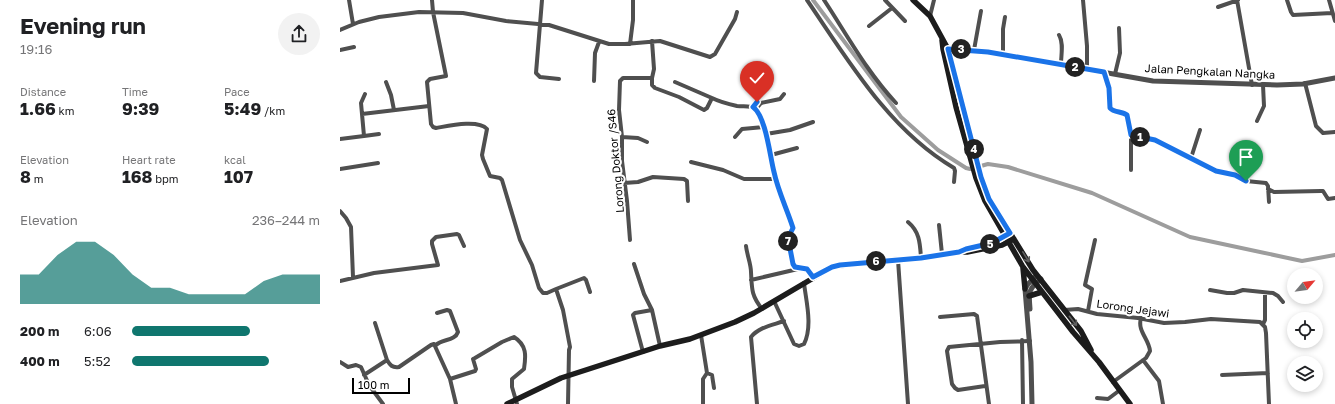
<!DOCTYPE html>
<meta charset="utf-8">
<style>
body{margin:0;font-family:"Golos Text",sans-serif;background:#f2f2f2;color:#202124;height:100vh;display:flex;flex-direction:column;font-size:15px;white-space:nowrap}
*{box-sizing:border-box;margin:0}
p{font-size:13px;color:#757577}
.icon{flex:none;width:22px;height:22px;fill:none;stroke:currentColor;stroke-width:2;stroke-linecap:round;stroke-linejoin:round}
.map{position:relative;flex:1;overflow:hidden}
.sheet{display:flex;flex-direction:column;background:#fff;width:340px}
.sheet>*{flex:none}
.needle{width:26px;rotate:61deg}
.fabs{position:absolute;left:947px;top:268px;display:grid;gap:8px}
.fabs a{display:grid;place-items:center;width:36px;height:36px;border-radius:50%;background:#fff;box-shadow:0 2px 6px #0003;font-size:20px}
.scale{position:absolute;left:12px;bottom:10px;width:58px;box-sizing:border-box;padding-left:4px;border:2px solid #000;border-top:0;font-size:11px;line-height:14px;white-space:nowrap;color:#000;-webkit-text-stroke:3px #fff;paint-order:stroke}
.pin{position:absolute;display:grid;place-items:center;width:34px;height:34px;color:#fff;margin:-41px -17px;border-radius:50% 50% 50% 0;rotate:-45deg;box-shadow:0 0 4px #0007}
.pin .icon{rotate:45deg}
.km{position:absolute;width:20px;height:20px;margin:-10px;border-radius:50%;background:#222;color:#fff;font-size:11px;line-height:20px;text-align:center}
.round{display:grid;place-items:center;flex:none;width:42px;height:42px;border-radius:21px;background:#f2f2f2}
.overview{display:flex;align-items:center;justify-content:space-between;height:68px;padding:0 20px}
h1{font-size:22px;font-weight:700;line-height:30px}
.figures{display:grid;grid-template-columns:repeat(3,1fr);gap:6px;height:68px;padding:4px 20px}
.figures div{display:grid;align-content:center}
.figures b{font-size:17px;font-weight:700}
.figures small{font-size:11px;font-weight:400}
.figures p{font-size:11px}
.chart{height:112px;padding:8px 20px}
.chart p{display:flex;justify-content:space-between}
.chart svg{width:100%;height:72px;margin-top:4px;fill:#0f766e;opacity:.7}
ul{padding:0 20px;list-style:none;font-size:13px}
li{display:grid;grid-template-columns:64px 48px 1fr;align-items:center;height:30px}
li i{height:10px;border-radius:5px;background:#0f766e}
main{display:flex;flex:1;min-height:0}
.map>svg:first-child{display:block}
</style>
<main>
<section class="sheet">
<div class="overview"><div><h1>Evening run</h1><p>19:16</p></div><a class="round"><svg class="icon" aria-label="share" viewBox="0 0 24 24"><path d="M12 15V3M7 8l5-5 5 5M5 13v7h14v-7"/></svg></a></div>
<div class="figures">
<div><p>Distance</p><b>1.66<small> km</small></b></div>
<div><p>Time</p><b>9:39</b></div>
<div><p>Pace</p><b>5:49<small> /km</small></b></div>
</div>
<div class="figures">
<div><p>Elevation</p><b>8<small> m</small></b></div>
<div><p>Heart rate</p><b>168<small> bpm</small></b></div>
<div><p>kcal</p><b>107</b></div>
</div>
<div class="chart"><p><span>Elevation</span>236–244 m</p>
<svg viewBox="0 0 160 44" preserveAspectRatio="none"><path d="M0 44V26L10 26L20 14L30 6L40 6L50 14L60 26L70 34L80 34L90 38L100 38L110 38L120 38L130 30L140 26L150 26L160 26V44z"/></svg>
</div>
<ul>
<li><b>200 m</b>6:06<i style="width:63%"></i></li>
<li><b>400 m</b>5:52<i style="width:73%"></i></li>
</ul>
</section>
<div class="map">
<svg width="995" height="404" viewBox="0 0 995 404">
<rect width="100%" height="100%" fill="#fff"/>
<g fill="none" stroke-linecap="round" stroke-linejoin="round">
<path stroke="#9d9d9d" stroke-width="4" d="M473,0L561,117L598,150L626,168L630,169L648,164L668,167L752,193L850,237L962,261L995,255"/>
<path stroke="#4f4f4f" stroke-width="4" d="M9,0L13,24
M92,0L93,12L106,76L90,79L87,82L91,124L93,127L96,128C108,126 138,119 147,129L142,155L143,159L150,176L160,178L162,180L180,240L192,265L199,288L203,293H207L216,289L223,310L230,347L229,350L228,404
M202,0L196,73L200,77L219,79
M467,0C508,60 549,130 614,168L615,171L614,182
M484,0C507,35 527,72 556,103
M545,0L565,21
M743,0L747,46V69
M897,0L912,85
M947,0L951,12L953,15L992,13
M989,0L995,21
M878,7L898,0
M590,16L594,0
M529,26L552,8
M0,30L19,22L39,17L79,12L123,13L166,21L209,25L269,44H285L320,41L370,57L375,54L395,19L397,12
M719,35C724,43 721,55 721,64
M290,44L293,20V0
M0,50L14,47
M634,50L641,11
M663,54V29L665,17
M764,72L769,88L770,108C774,113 782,111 787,115L791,135L815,140L877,172L895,175L906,181L926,183L928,186L929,202
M775,74L780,53L779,28
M312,78V85L315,88L339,97L364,110L367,108L372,98C380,102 388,104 397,106C404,107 410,105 416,109L426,134L434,172L453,228L448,238L453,265L455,267L467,269L473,277
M254,81L255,53L259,42
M46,82L51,95L54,110
M335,82L372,98
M965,83L976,126L983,133L995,132
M414,106L417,102L420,92
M416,109L421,103L440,99L444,94
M22,114L21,103L25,94
M917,121L924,106L923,85
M426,134L450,130L473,122
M791,135V170
M24,136L39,134
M282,137L298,138L307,142
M395,137L402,129L424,127
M0,139L24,136L22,114L89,106
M431,155L457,148
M851,158L860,130
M351,162L383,170L404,179H436
M0,169L38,163
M284,183L298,182L313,177L344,179L347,181L348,201
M928,189L934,192L981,191H983L988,199L995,198
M0,211L6,218L11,227L13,277
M568,222C580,232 580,244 581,258
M599,225L602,254
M290,240L287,201L282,161V137L279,110L280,81L283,78H312L314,69L312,41
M406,246C407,255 411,264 411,272C412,289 411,295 422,309
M558,260L568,404
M294,264L304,294L312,310
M411,280L458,269
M0,281L34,273L98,265L92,244V241L96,237L117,234L119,235L124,246
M216,289L244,278L246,280L250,292
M870,290L887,293H894L903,290L933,293L938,296L943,302
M434,301L454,344L459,346L464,344C473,326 466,301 464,283
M724,310L738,309L757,314L798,318L824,323L845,322L871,319L920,322L925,327L926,333L929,404
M748,311L752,289L745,285L755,240
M600,317L634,314L637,316L649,404
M35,323L47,360
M923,324L925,320V293
M361,335L367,373L363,379V404
M682,340L683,404
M96,345C102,339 115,341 118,332L110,311L107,310L97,313
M303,352L293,315L295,313L312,310L320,346
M803,360L819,381L823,404
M0,362L8,367L16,365L21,367L29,385L43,404
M367,373L372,375L374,388
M24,375L47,360C50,365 52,368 59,367L91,345L94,344L110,379L116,404
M882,375L928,373
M110,379L135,371L136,369L133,359L135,358L162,342L174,337C187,345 186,356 184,369L172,379V387L177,404
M773,382L806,358L810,351C809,339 797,331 801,318
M645,386L618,390L615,388L612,384L607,351L609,347L660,342L690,341
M757,398L768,399L780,390
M417,404L411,337C419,327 433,325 444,321"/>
<path stroke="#4f4f4f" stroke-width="5" d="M605,49L649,52L813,81L937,85L963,84L995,78
M690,309C689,293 687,290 701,279
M692,404L691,362L685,289L688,284L695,277"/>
<path stroke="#1c1c1c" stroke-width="5.5" d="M573,0L590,16L608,49L641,177L649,199L693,270L741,331L751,350
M602,40L603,49L616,107L636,178L645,201L683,267L733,332L759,362L790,404
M648,244L657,241L667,235
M683,268L685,289
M689,296L702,292
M167,404L221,378L320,346L350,339L395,322L414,313L492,267L533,261L581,258L619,252H627L662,245L674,239"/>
</g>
<defs><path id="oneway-shaft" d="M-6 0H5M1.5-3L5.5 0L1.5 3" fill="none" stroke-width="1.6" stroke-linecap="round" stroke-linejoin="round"/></defs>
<g stroke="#606060">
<use href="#oneway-shaft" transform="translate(686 257) rotate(58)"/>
<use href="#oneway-shaft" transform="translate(733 321) rotate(52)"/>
</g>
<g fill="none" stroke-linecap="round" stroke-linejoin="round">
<defs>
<path id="route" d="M417,102L413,107C426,116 430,157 434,172C438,191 447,209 453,228L448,238L453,264L455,267L467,269L473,277L492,267L500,265L581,258L619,252L626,249L652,243L670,233L649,199L641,177L608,49L648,52L764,72L769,88L770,108C774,113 782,111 787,115L791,135L815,140L876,171L895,175L906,181"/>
</defs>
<use href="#route" stroke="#fff" stroke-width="8"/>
<use href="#route" stroke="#1a73e8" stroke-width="5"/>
</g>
<g text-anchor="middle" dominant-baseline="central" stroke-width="4" stroke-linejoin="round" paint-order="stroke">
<g font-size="11" fill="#000" stroke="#fff">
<text transform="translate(870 71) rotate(3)">Jalan Pengkalan Nangka</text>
<text transform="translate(275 161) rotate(-95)">Lorong Doktor /S46</text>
<text transform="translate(793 308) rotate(8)">Lorong Jejawi</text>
</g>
</g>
</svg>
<div class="fabs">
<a><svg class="needle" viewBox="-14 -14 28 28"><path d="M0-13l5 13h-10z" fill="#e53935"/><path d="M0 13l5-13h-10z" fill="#757577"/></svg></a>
<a><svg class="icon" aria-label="locate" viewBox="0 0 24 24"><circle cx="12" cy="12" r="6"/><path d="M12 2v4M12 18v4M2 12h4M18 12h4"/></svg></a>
<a><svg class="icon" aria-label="layers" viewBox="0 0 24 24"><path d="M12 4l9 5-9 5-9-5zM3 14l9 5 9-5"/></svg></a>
</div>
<div class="scale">100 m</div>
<div class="pin" style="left:906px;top:181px;background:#1e9e55"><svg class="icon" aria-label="arrive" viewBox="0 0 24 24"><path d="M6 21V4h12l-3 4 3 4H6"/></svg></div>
<div class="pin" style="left:417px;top:102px;background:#d93025"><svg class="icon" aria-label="check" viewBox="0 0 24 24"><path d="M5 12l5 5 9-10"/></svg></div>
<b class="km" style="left:800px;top:137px">1</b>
<b class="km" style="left:735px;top:67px">2</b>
<b class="km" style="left:621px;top:49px">3</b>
<b class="km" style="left:634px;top:149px">4</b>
<b class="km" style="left:650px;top:244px">5</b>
<b class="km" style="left:536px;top:261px">6</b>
<b class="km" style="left:448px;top:241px">7</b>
</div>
</main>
